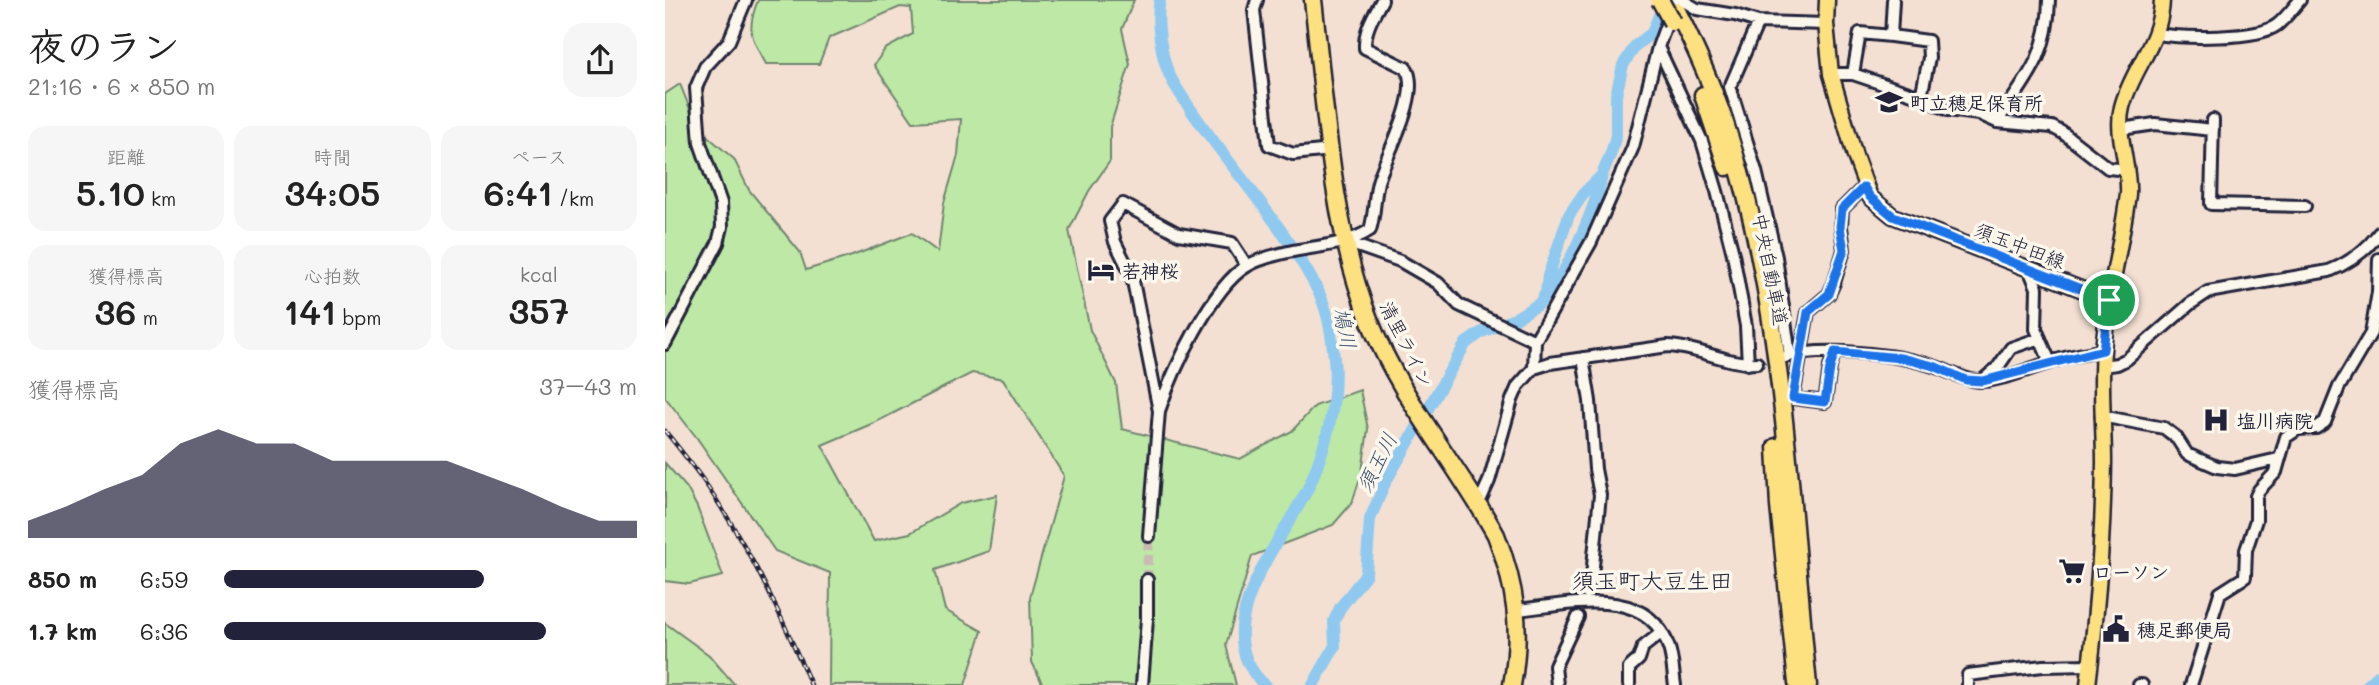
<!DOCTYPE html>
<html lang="ja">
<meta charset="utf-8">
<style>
body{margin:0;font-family:Mali,"Klee One",sans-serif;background:#f6f6f6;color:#222;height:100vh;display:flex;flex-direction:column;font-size:26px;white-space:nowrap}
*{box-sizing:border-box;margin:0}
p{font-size:23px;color:#767676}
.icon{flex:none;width:38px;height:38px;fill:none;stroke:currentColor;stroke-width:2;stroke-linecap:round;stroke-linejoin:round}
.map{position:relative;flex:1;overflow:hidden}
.drawer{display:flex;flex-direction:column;background:#fff;width:665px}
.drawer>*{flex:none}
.pin{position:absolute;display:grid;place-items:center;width:60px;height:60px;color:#fff;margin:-30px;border:4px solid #fff;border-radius:50%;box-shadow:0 2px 7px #0007}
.round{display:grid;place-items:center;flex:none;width:74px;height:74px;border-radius:21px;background:#f6f6f6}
.overview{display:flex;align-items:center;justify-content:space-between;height:119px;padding:0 28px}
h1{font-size:38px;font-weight:600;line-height:52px}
.metrics{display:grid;grid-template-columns:repeat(3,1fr);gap:10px;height:119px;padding:7px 28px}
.metrics div{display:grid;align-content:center;border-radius:18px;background:#f6f6f6;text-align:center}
.metrics b{font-size:35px;font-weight:600}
.metrics small{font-size:19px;font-weight:400}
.metrics p{font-size:19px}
.chart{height:196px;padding:14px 28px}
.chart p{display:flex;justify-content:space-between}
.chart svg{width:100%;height:126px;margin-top:7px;fill:#22223b;opacity:.7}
ul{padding:0 28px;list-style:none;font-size:23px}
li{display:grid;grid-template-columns:112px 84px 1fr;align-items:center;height:52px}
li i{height:18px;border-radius:9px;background:#22223b}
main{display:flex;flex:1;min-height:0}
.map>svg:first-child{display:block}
</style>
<main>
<section class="drawer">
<div class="overview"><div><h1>夜のラン</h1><p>21:16 · 6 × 850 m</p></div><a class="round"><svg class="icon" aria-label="share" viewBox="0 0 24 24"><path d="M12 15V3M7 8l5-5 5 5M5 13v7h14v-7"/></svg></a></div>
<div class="metrics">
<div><p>距離</p><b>5.10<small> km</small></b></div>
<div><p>時間</p><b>34:05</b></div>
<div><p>ペース</p><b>6:41<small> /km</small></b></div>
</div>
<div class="metrics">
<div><p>獲得標高</p><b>36<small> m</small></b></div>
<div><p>心拍数</p><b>141<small> bpm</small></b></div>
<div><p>kcal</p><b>357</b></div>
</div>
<div class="chart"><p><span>獲得標高</span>37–43 m</p>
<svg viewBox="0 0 160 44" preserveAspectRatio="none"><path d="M0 44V38L10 33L20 27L30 22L40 11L50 6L60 11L70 11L80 17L90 17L100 17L110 17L120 22L130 27L140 33L150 38L160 38V44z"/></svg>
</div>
<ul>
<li><b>850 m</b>6:59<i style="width:63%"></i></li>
<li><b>1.7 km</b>6:36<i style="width:78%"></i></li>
</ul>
</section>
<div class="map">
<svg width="1714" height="685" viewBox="0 0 1714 685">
<rect width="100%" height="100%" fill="#f3e0d2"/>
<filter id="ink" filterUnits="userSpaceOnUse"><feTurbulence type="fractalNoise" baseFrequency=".0143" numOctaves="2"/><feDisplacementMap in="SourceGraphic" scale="14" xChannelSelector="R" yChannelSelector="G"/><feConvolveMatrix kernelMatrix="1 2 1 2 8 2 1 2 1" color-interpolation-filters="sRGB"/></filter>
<g filter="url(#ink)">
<path fill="#bde8a5" stroke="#708570" stroke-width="2" d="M93,0H469L457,29L465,64L445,127V161L424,191L404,230L425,330L451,383L457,429L575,459L627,431L650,406L695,390L703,429L697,472L687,503L668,525L587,556L561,645L571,685H378L367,662L365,597L399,476L338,379L307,373L211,422L157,445L209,541L245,533L296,503L332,495L324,551L270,570L280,610L317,631L300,685H164L165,573L110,551L32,438L0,397V94L15,84L32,127L69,159L84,190L135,252L141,270L187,256L247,233L273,252L279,203L293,155L296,119L248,122L209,65L220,49L248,34L246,8L235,7L164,38L154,64H101C86,37 81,30 93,0Z
M0,463L22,488L32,507L58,576L24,584L0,581Z
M0,623L44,655L70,685H0Z"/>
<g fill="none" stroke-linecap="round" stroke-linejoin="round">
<path stroke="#90c9ef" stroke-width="12" d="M495,0C490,21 497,64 508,82C552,155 614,215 653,291C663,310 667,336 669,358C673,402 662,445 644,486C619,540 537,629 600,685
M882,294C902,274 932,204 937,175
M648,685L670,646L669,621L675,608L701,574L705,519L720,483L801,343L817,332L849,319L874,304L881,293L883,276L904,215L919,193L937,175L946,153L951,135V95L958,65L971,45L987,33L1000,0
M1703,685L1714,675"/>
<path stroke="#c9bab4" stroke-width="10" stroke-dasharray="10 5" stroke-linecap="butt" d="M482,580L484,536"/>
<defs>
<path id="minor" d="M592,0L589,10L604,145L628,154L666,150
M1017,0L1032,9L1070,15L1093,22L1161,24
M1093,22L1065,87L1091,171L1111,257L1125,356
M1492,34C1517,38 1592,40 1612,25C1621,18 1628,8 1635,0
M1226,36L1263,41L1264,58L1256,97
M993,47L1037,141L1052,191L1068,254L1081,326L1083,364
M1166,74H1188L1256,97L1283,110L1314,114L1332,122L1387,127L1398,133L1443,168L1463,170
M1188,74L1195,33L1226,36L1228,0
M1548,120L1546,204L1640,206
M1332,122C1362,77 1383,57 1384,0
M1456,129L1490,124L1548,130
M681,242L735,261L773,283L794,305L870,341
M1364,269L1372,288L1371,329L1385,362
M0,344L53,243L57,227L56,203L35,143L31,88L40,67L64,41L81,0
M1169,353L1165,367L1160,402L1128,398L1143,312L1164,294L1169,283L1179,250L1176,227L1177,209L1199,187
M1120,357C1157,346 1232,354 1268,366C1284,371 1297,380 1314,381C1334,382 1366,368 1386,362C1403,356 1421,354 1438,350
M918,358L925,401L930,469L935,495L927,576L921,593
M1437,366L1452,364L1462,359L1525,304L1543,292L1664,271C1684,263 1701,251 1714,233
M869,368L870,341L926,242L968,147L993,47L1010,0
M1318,380L1333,367L1346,348L1375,338
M494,411C507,372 547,286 582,266C593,259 610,255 623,252C650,246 681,246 705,230C710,214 709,198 713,182C721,154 757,94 741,68L700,48C699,30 709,15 717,0
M1436,416L1499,428L1511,437L1522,454L1552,467L1570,469L1613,459
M814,503L824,481L847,400L853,386L869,368L885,363L1003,346C1034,347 1062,365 1092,363
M484,536L494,411L467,276L450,242L445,221L458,204L514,234L567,243L582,266
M852,610C902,605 983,583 1004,648C1008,660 1008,673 1010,685
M477,685L482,619V580
M892,685L890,666L913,617
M964,685V668L974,659L978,647L996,633
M1303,685V675L1378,666L1425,665
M1474,685H1477
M1526,685L1555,593L1580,577L1581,550L1591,520V496L1594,490L1611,472L1621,437L1633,429L1651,428L1660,422L1674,387L1706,333L1713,292L1714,259"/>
<path id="major" d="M1162,0L1161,24L1166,74L1190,156L1205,197L1228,216L1444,300
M1423,685C1432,611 1438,537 1439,463C1439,425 1435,389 1438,351C1442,298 1456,247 1463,194C1465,166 1450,134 1457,107C1467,68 1496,43 1497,0"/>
<path id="highway" d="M648,0C660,102 666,224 704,319C734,397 791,462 831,535C851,586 857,630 847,685
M1012,11C1030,47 1047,85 1060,123C1120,304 1124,497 1143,685
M1038,95L1062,167
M1111,447L1114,506L1132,683"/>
</defs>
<use href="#minor" stroke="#22223b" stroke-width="16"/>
<use href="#major" stroke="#22223b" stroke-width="19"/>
<use href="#highway" stroke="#22223b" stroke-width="21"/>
<use href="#minor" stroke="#fbf7ec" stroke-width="10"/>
<use href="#major" stroke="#fde080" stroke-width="14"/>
<use href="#highway" stroke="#fde080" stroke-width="16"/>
<defs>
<path id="rail" d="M0,431C19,454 38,478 54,504C91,561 119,622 146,685"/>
</defs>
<use href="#rail" stroke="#22223b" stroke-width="4.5"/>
<use href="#rail" stroke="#fbf7ec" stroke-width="2" stroke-dasharray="5" stroke-linecap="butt"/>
<defs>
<path id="highway-bridge" d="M995,0L1007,22"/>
</defs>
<use href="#highway-bridge" stroke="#22223b" stroke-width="21" stroke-linecap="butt"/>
<use href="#highway-bridge" stroke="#fde080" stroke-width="16"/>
</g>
</g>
<g fill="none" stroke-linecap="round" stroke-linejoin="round" filter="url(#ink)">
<defs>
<path id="route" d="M1199,187L1205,197L1228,216L1444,300L1438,350L1318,381L1301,380L1269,366L1236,358L1170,352L1165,368L1160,402L1128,398L1143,312L1164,294L1179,250L1175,227L1177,209Z"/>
</defs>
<use href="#route" stroke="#fff" stroke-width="14"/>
<use href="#route" stroke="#1a73e8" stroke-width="9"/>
</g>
<defs>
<symbol id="school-bare" viewBox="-9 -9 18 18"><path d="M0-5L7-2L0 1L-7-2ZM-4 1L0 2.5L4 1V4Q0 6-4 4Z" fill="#22223b" stroke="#fbf7ec" stroke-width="2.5" paint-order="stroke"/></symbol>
<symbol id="hotel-bare" viewBox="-9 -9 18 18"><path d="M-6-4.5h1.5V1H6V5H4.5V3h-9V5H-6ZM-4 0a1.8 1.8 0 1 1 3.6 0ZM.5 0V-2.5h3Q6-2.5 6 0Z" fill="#22223b" stroke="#fbf7ec" stroke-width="2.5" paint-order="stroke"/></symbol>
<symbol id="hospital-bare" viewBox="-9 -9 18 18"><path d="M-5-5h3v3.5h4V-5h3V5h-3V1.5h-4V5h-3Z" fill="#22223b" stroke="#fbf7ec" stroke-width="2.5" paint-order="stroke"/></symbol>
<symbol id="supermarket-bare" viewBox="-9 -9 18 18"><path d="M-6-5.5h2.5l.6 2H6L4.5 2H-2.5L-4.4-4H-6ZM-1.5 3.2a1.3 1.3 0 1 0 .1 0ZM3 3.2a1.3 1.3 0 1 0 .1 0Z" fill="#22223b" stroke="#fbf7ec" stroke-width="2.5" paint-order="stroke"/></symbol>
<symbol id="civic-bare" viewBox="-9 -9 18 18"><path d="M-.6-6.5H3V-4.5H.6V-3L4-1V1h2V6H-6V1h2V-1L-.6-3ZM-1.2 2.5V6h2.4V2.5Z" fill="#22223b" stroke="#fbf7ec" stroke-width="2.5" paint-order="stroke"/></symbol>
</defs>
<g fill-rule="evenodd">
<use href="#school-bare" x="1205" y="83" width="38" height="38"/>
<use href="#hotel-bare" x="417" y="251" width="38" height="38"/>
<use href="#hospital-bare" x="1532" y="401" width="38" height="38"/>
<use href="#supermarket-bare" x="1388" y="552" width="38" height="38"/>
<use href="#civic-bare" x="1432" y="610" width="38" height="38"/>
</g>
<g text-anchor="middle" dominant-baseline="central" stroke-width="7" stroke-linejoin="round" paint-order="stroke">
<g font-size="19" font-weight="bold" fill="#22223b" stroke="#fbf7ec" text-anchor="start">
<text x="1245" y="102">町立穂足保育所</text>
<text x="457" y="270">若神桜</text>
<text x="1572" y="420">塩川病院</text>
<text x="1428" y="571">ローソン</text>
<text x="1472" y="629">穂足郵便局</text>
</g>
<g font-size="19" fill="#22223b" stroke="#fbf7ec">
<text transform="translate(1355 245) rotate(21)">須玉中田線</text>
<text transform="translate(1106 269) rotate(79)">中央自動車道</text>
<text transform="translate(742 344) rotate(63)">清里ライン</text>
</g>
<g font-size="21" font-style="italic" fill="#435471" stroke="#fbf7ec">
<text transform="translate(681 328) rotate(79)">鳩川</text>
<text transform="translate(711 462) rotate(-63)">須玉川</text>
</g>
<g font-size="23" fill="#22223b" stroke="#fbf7ec">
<text x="987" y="580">須玉町大豆生田</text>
</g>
</g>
</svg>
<div class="pin" style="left:1444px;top:300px;background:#1e9e55"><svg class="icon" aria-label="arrive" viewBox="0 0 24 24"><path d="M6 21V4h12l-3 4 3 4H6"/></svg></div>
</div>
</main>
